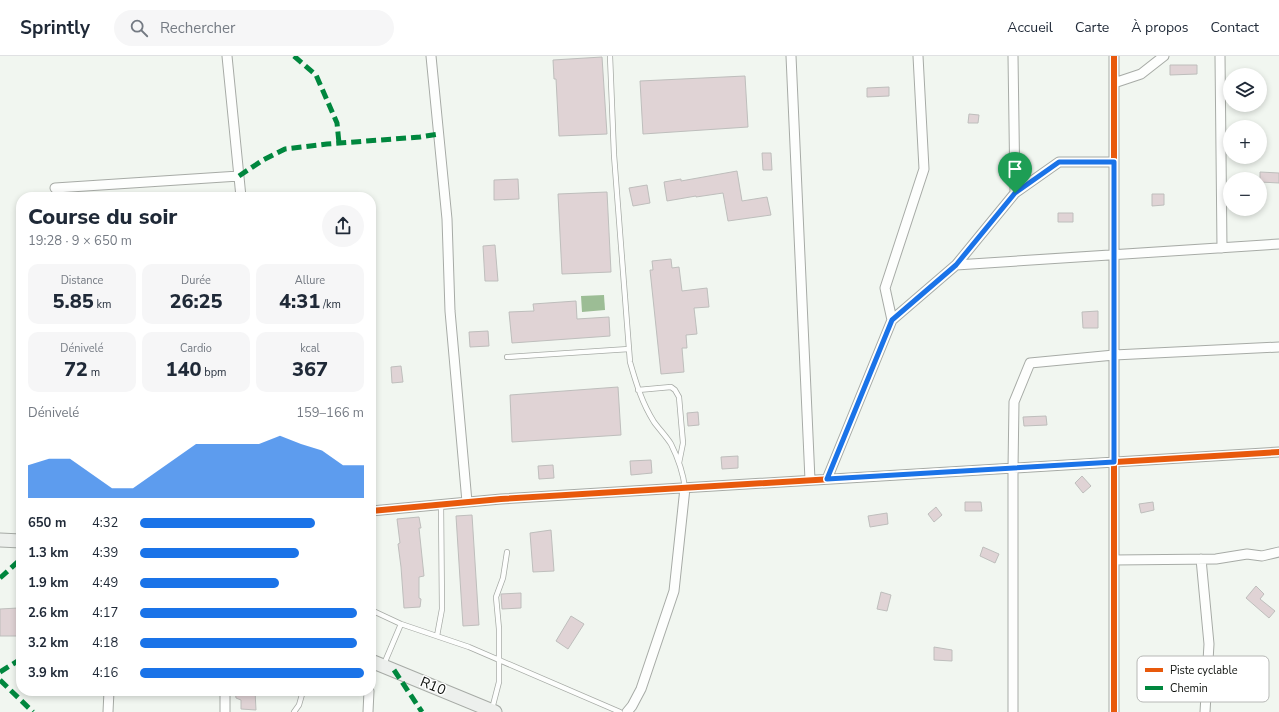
<!DOCTYPE html>
<html lang="fr">
<meta charset="utf-8">
<style>
body{margin:0;font-family:"Nunito Sans",sans-serif;background:#f6f6f7;color:#1f2937;height:100vh;display:flex;flex-direction:column;font-size:15px;white-space:nowrap}
*{box-sizing:border-box;margin:0}
p{font-size:13px;color:#747a83}
.icon{flex:none;width:22px;height:22px;fill:none;stroke:currentColor;stroke-width:2;stroke-linecap:round;stroke-linejoin:round}
.map{position:relative;flex:1;overflow:hidden}
.panel{position:absolute;left:16px;top:136px;width:360px;height:504px;display:flex;flex-direction:column;background:#fff;border-radius:16px;box-shadow:0 2px 6px #0003}
.panel>*{flex:none}
.tools{position:absolute;left:1223px;top:12px;display:grid;gap:8px}
.tools a{display:grid;place-items:center;width:44px;height:44px;border-radius:50%;background:#fff;box-shadow:0 2px 6px #0003;font-size:20px}
.pin{position:absolute;display:grid;place-items:center;width:34px;height:34px;color:#fff;margin:-41px -17px;border-radius:50% 50% 50% 0;rotate:-45deg;box-shadow:0 0 4px #0007}
.pin .icon{rotate:45deg}
.round{display:grid;place-items:center;flex:none;width:42px;height:42px;border-radius:21px;background:#f6f6f7}
.summary{display:flex;align-items:center;justify-content:space-between;height:68px;padding:0 12px}
h1{font-size:22px;font-weight:800;line-height:30px}
.stats{display:grid;grid-template-columns:repeat(3,1fr);gap:6px;height:68px;padding:4px 12px}
.stats div{display:grid;align-content:center;border-radius:10px;background:#f6f6f7;text-align:center}
.stats b{font-size:20px;font-weight:800}
.stats small{font-size:11px;font-weight:400}
.stats p{font-size:11px}
.chart{height:112px;padding:8px 12px}
.chart p{display:flex;justify-content:space-between}
.chart svg{width:100%;height:72px;margin-top:4px;fill:#1a73e8;opacity:.7}
ul{padding:0 12px;list-style:none;font-size:13px}
li{display:grid;grid-template-columns:64px 48px 1fr;align-items:center;height:30px}
li i{height:10px;border-radius:5px;background:#1a73e8}
header{display:flex;align-items:center;gap:24px;box-sizing:border-box;height:56px;padding:0 20px;background:#fff;border-bottom:1px solid #e0e1e3}
header strong{font-size:19px}
nav{display:flex;gap:22px;margin-inline-start:auto;font-size:14px}
.search{width:280px;height:36px;background:#f6f6f7;display:flex;align-items:center;gap:10px;box-sizing:border-box;padding:0 14px;border-radius:22px;color:#747a83;font-size:15px}
.map>svg:first-child{display:block}
</style>
<header>
<strong>Sprintly</strong>
<div class="search"><svg class="icon" aria-label="search" viewBox="0 0 24 24"><circle cx="10" cy="10" r="6"/><path d="M15 15l6 6"/></svg>Rechercher</div>
<nav><a>Accueil</a><a>Carte</a><a>À propos</a><a>Contact</a></nav>
</header>
<div class="map">
<svg width="1279" height="656" viewBox="0 0 1279 656">
<rect width="100%" height="100%" fill="#f1f6f0"/>
<path fill="#9cbd95" d="M604,239L605,254L582,256L581,240Z"/>
<path fill="#e0d3d5" stroke="#bebebc" d="M602,1L607,78L559,80L556,23H554L553,4Z
M1170,9H1197V18L1170,19Z
M745,20L748,71L643,78L640,25Z
M889,31V40L867,41V32Z
M969,58L979,59L978,67H968Z
M762,97H771L772,114H763Z
M737,115L742,145L767,141L771,159L728,165L723,137L696,141V140L667,145L664,126L681,123V125Z
M1260,116L1279,117V127L1260,126Z
M518,123L519,143L494,144V124Z
M647,129L650,147L633,150L629,132Z
M607,136L611,216L562,218L558,138Z
M1152,138H1164V149L1152,150Z
M1058,157H1073V166H1058Z
M495,189L498,225H485L483,190Z
M671,203L672,212L679,211L682,235L707,232L709,251L694,252L697,278L686,279L687,292H682L684,316L661,318L650,214H653L652,205Z
M576,245L577,263L609,261L610,280L512,287L509,256L534,255L533,248Z
M1098,255V272H1083L1082,256Z
M488,275L489,290L470,291L469,276Z
M401,310L403,326L392,327L391,311Z
M618,331L621,379L512,386L510,339Z
M698,356L699,369L688,370L687,357Z
M1046,360L1047,369L1024,370L1023,361Z
M738,400V412L722,413L721,401Z
M651,404L652,417L631,419L630,405Z
M553,409L554,422L539,423L538,410Z
M1082,420L1091,430L1083,437L1075,427Z
M965,446H981L982,455H965Z
M1153,446L1154,454L1141,457L1139,448Z
M936,451L942,459L934,466L928,458Z
M887,457L888,468L870,471L868,460Z
M472,459L479,569L463,570L456,460Z
M419,461L421,472H419L424,520L419,521V542L421,543L420,551L404,552L401,511L398,488L400,487L397,463Z
M551,474L554,515L533,516L530,477Z
M983,491L999,498L995,507L980,500Z
M1256,530L1264,538L1260,543L1275,555L1269,562L1246,542Z
M881,536L891,539L887,555L877,553Z
M521,537V552L502,553L501,538Z
M18,552V580H0V553Z
M571,560L584,568L568,593L556,585Z
M934,591L952,594V605L934,604Z
M235,635H255L256,654L241,653V644L236,642Z"/>
<g fill="none" stroke-linecap="round" stroke-linejoin="round">
<defs>
<path id="lane" d="M610,0L614,99L630,306C636,327 642,347 654,366C659,373 666,380 671,388C678,402 683,416 685,432
M507,301L629,293
M638,334L671,331L675,334L679,341L683,387L679,407
M371,554L401,568L469,591L620,656
M437,580L442,553L441,448
M384,608L401,568
M492,653L499,626V573L496,541L503,522L507,496
M294,656L299,649L303,635"/>
<path id="street" d="M227,0L241,141
M431,0L447,163L450,255L467,446
M791,0L810,424
M1114,0V656
M1220,0L1222,192
M1114,27L1141,18L1164,0
M55,132L239,120
M1015,137L1059,106H1114
M956,209L1015,137L1013,0
M892,264L885,232L924,113L918,0
M827,423L892,264L956,209L1279,188
M371,455L501,443L1279,396
M1201,503L1209,588L1205,656
M1114,504L1216,503L1247,498L1262,500L1279,496
M225,635V656
M108,656L109,635
M368,656L369,635
M627,656L632,650L641,633L674,535L685,432
M1013,656V412L1014,346L1030,307L1114,299L1279,291"/>
<path id="secondary" d="M0,484L21,485
M371,605L495,656"/>
</defs>
<use href="#lane" stroke="#a7aba6" stroke-width="6"/>
<use href="#street" stroke="#a7aba6" stroke-width="11"/>
<use href="#secondary" stroke="#a7aba6" stroke-width="15"/>
<use href="#lane" stroke="#fdfefd" stroke-width="4.5"/>
<use href="#street" stroke="#fdfefd" stroke-width="9"/>
<use href="#secondary" stroke="#edf0ed" stroke-width="13"/>
<path stroke="#00873e" stroke-width="5" stroke-dasharray="10 5" stroke-linecap="butt" d="M294,0L316,19L337,67L339,87
M239,120L263,104L285,93L327,88L420,81L439,78
M0,522L21,503
M394,614L422,656
M0,616L21,603
M0,624L33,656"/>
<defs>
<path id="cycleway" d="M1114,0V656
M371,455L501,443L1279,396"/>
</defs>
<use href="#cycleway" stroke="#fff" stroke-width="8"/>
<use href="#cycleway" stroke="#e8590c" stroke-width="6"/>
</g>
<g fill="none" stroke-linecap="round" stroke-linejoin="round">
<defs>
<path id="route" d="M1059,106H1114V406L827,423L892,264L956,209L1015,137Z"/>
</defs>
<use href="#route" stroke="#fff" stroke-width="8"/>
<use href="#route" stroke="#1a73e8" stroke-width="5"/>
</g>
<g text-anchor="middle" dominant-baseline="central" stroke-width="3" stroke-linejoin="round" paint-order="stroke">
<g font-size="14" fill="#0e110d" stroke="#fff">
<text transform="translate(433 630) rotate(22)">R10</text>
</g>
</g>
<rect x="1137" y="600" width="132" height="46" rx="6" fill="#fff" stroke="#b7b8b6" stroke-width="1"/>
<rect x="1145" y="612" width="18" height="4" fill="#e8590c"/>
<rect x="1145" y="630" width="18" height="4" fill="#00873e"/>
<g font-size="11" fill="#0e110d">
<text x="1170" y="618">Piste cyclable</text>
<text x="1170" y="636">Chemin</text>
</g>
</svg>
<div class="tools">
<a><svg class="icon" aria-label="layers" viewBox="0 0 24 24"><path d="M12 4l9 5-9 5-9-5zM3 14l9 5 9-5"/></svg></a>
<a>+</a>
<a>−</a>
</div>
<div class="pin" style="left:1015px;top:137px;background:#1e9e55"><svg class="icon" aria-label="arrive" viewBox="0 0 24 24"><path d="M6 21V4h12l-3 4 3 4H6"/></svg></div>
<section class="panel">
<div class="summary"><div><h1>Course du soir</h1><p>19:28 · 9 × 650 m</p></div><a class="round"><svg class="icon" aria-label="share" viewBox="0 0 24 24"><path d="M12 15V3M7 8l5-5 5 5M5 13v7h14v-7"/></svg></a></div>
<div class="stats">
<div><p>Distance</p><b>5.85<small> km</small></b></div>
<div><p>Durée</p><b>26:25</b></div>
<div><p>Allure</p><b>4:31<small> /km</small></b></div>
</div>
<div class="stats">
<div><p>Dénivelé</p><b>72<small> m</small></b></div>
<div><p>Cardio</p><b>140<small> bpm</small></b></div>
<div><p>kcal</p><b>367</b></div>
</div>
<div class="chart"><p><span>Dénivelé</span>159–166 m</p>
<svg viewBox="0 0 160 44" preserveAspectRatio="none"><path d="M0 44V24L10 20L20 20L30 29L40 38L50 38L60 29L70 20L80 11L90 11L100 11L110 11L120 6L130 11L140 15L150 24L160 24V44z"/></svg>
</div>
<ul>
<li><b>650 m</b>4:32<i style="width:78%"></i></li>
<li><b>1.3 km</b>4:39<i style="width:71%"></i></li>
<li><b>1.9 km</b>4:49<i style="width:62%"></i></li>
<li><b>2.6 km</b>4:17<i style="width:97%"></i></li>
<li><b>3.2 km</b>4:18<i style="width:97%"></i></li>
<li><b>3.9 km</b>4:16<i style="width:100%"></i></li>
</ul>
</section>
</div>
